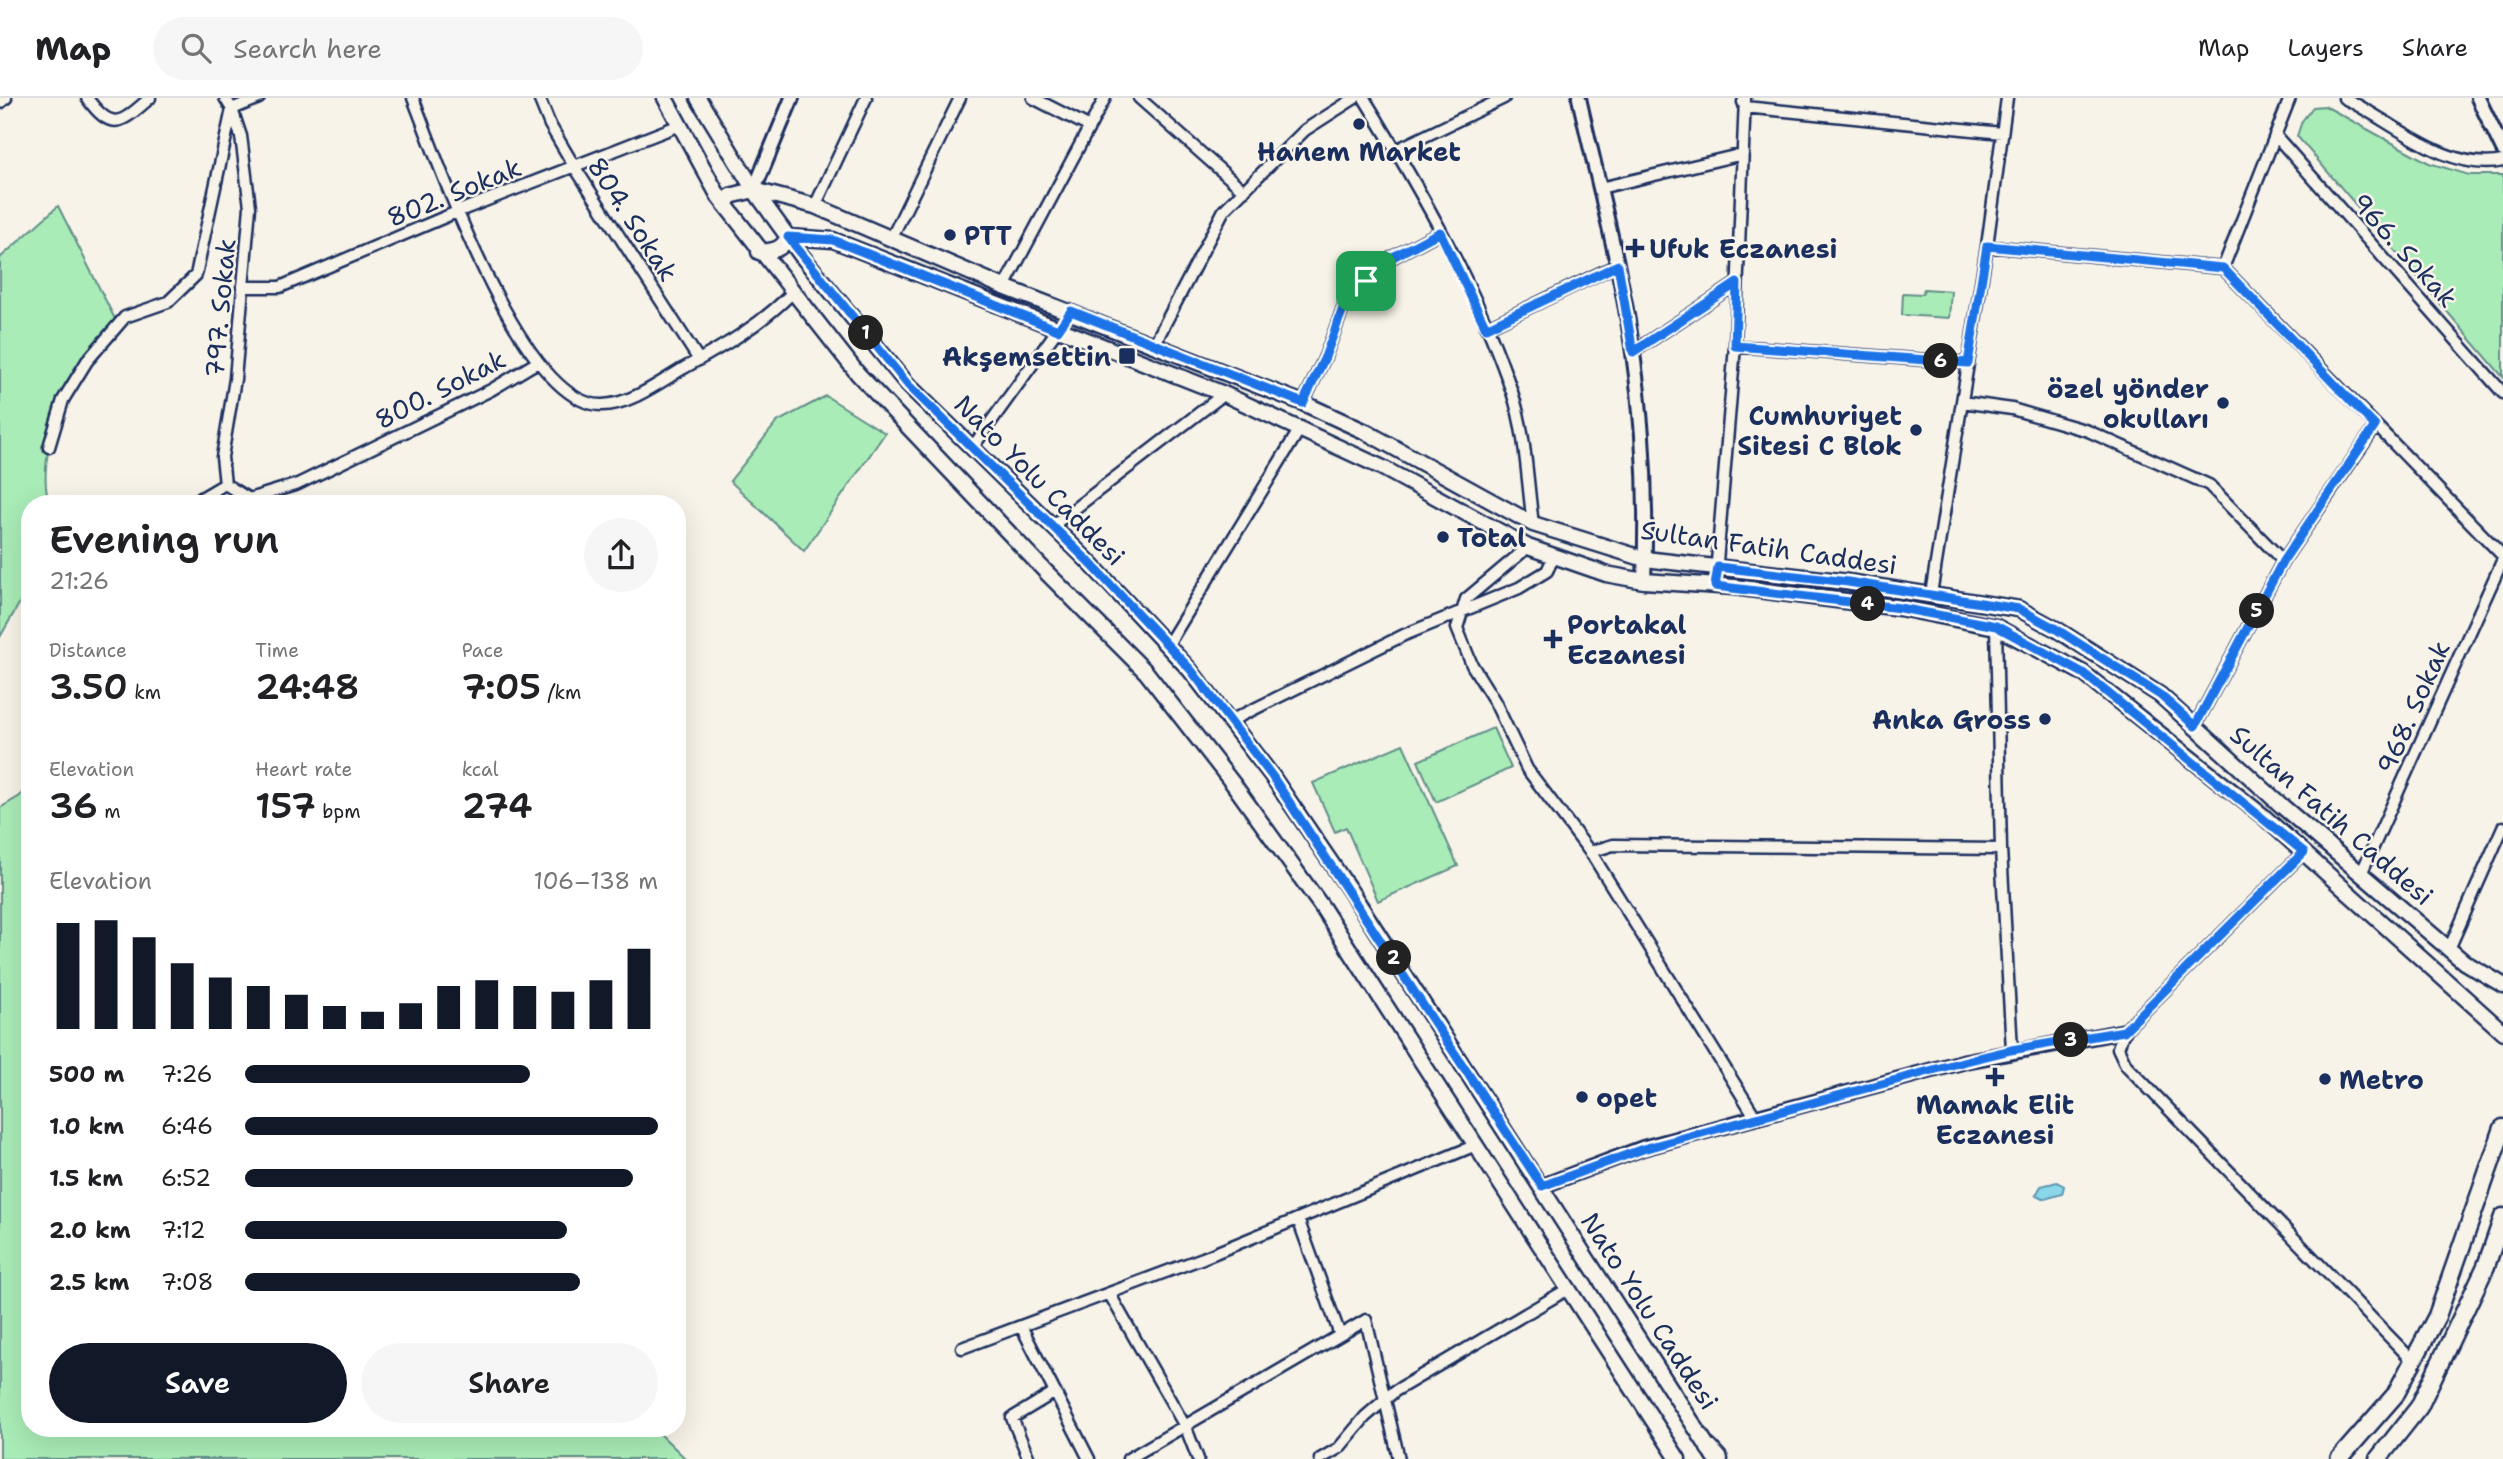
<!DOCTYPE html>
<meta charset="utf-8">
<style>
body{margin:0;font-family:"Shantell Sans",sans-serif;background:#f6f6f6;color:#202124;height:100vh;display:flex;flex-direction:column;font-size:26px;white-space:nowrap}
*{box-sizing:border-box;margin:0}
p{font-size:23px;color:#757577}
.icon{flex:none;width:38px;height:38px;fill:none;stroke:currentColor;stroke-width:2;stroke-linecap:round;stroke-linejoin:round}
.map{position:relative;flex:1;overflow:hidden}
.sheet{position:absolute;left:21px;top:397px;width:665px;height:942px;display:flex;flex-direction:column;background:#fff;border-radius:28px;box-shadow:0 7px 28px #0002}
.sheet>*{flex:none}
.pin{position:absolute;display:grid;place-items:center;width:60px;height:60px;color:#fff;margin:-30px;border-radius:14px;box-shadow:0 4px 10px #0006}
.km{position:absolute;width:35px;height:35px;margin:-18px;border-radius:50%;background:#222;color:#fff;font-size:19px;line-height:35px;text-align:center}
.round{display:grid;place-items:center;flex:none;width:74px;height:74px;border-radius:37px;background:#f6f6f6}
.head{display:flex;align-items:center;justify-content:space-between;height:119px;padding:0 28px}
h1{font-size:38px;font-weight:600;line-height:52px}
.figures{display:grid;grid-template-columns:repeat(3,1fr);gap:10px;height:119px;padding:7px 28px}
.figures div{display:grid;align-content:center}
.figures b{font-size:35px;font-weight:600}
.figures small{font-size:19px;font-weight:400}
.figures p{font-size:19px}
.chart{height:196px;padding:14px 28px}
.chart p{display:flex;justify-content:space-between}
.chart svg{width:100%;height:126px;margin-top:7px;stroke:#111827;stroke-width:6}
.cta{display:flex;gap:14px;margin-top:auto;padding:14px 28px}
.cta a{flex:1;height:80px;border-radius:42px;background:#111827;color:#fff;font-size:28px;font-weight:600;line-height:80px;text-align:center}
.cta a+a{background:#f6f6f6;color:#202124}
ul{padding:0 28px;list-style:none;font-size:23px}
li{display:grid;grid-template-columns:112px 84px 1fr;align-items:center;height:52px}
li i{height:18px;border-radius:9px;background:#111827}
header{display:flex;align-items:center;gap:42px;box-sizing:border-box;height:98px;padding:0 35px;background:#fff;border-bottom:2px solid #e0e0e0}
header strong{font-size:33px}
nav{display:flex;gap:38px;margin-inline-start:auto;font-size:24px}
.search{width:490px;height:63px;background:#f6f6f6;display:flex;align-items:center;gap:18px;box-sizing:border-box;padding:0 24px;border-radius:38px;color:#757577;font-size:26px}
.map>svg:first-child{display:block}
</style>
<header>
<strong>Map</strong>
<div class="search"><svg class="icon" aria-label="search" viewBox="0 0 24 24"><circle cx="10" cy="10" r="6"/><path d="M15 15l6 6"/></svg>Search here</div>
<nav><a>Map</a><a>Layers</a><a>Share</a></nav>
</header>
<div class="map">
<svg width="2503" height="1361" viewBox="0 0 2503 1361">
<rect width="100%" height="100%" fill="#f7f3e8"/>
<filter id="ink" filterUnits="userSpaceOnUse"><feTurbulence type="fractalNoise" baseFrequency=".0143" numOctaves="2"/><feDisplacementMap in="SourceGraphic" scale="14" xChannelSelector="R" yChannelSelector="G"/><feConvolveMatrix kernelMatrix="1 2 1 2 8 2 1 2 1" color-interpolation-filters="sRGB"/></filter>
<g filter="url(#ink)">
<path fill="#a9ecb7" stroke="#628e8a" stroke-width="2" d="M2325,8L2429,65L2469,77H2503V279L2297,38L2302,23L2313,9Z
M58,108L118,227C101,251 78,275 64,302C51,326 39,381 50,406H30V487L0,539V160Z
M1924,191L1951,193L1949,220L1902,217L1903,195L1922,196Z
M826,298L885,335L804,453L730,383L777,324Z
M1493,630L1511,670L1436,704L1418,663Z
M1403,646L1458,768L1378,803L1346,729L1335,734L1313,685Z
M30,681V1330H654L686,1361H0V710L20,698Z"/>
<path fill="#89d7e8" stroke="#5d94b1" stroke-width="2" d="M2057,1084L2064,1088L2062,1096L2045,1101L2036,1097L2041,1088Z"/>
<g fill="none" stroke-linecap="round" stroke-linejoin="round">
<defs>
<path id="minor" d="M87,0C113,36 122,24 150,0
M259,0L232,11L241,38L250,109L235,281L222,359L225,386L249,401L298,386L491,292L536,265
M413,0C439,66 522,308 602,307C630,307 660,284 684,270C724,248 759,228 792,195
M539,0L550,27L574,68L699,262
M1033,0L1088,28
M1139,0L1244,93
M1364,0C1421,93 1477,190 1512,294C1526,335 1527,383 1533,426
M2344,0C2392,23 2447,75 2503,63
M1743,4L1745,9L2002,35
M0,5L6,0
M2275,37L2503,295
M1396,52L1504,0
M1600,90L1743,56
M815,108L866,0
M891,141L960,0
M1987,148L2223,170L2503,458
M2223,170L2290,0
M242,189H280L459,113L680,27
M1004,189L1105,0
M1486,230L1617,167
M1155,245L1224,112L1305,32L1355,0
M1735,248L1968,265
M1633,254L1737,185
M1962,304L2012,311L2088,333L2209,387L2283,463
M1303,305L1325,259L1345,205L1391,160L1440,134
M49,349L63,302L87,263L125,219L168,204L196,177L232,11L225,0
M972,350L1071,213
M191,406L225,386
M1052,428L1224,296
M1528,449L1466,501L1457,530L1472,567L1495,604L1527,671L1593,758L1756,1020
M1715,488L1735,248L1745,0
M1931,496L1987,148L2007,0
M1996,529L2001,751L2012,952
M1167,548L1301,329
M1230,623L1404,537L1519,490L1547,473L1554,458
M29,626L30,617
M2195,628L2283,463L2375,329
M1590,754L1613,747L2001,751
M2304,754L2124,933L2118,950L2126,967L2413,1263
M2361,776L2503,461
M2449,851L2503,729
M1298,1121L1340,1237
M1109,1195L1186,1330L1198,1361
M1021,1228L1089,1361
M962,1250L1203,1160L1476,1047
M1029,1361L1012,1320L1055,1294
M1128,1361L1366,1222L1399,1361
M1320,1361L1339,1350L1365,1319L1395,1293L1568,1191"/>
<path id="tertiary" d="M1579,0C1598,85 1621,169 1633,255C1644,329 1647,408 1644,483
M2478,0L2503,52
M754,92L792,0
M1542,1088L1643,1050L1966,963L2124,933"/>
<path id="secondary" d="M665,0L719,99L858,276L1047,475L1146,574L1234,687L1322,809L1678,1361
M698,0L754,92L801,157L908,287L1089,464L1190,572L1272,678L1353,797L1715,1360
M725,107L730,98L754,92L815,108L1004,189L1303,305L1366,334L1533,426L1645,461L1848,484L2019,511L2056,531L2160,597L2283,709L2464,864L2503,887
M759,154C773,153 782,152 788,139L833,142L1224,296L1381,369L1528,449L1606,476L1644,483L1734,489L1900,510L1996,529L2083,575L2263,718L2503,934"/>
<path id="primary" d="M1709,1350L1719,1361
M2339,1361L2395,1297L2437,1218L2503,1030
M2378,1361L2419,1309L2486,1168L2503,1119"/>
</defs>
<use href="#minor" stroke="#1b2f5e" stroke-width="15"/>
<use href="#tertiary" stroke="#1b2f5e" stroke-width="18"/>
<use href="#secondary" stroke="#1b2f5e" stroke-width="19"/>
<use href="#primary" stroke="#1b2f5e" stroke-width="21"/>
<use href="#minor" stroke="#f7f3e8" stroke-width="10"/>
<use href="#tertiary" stroke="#f7f3e8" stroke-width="12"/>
<use href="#secondary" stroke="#f7f3e8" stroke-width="14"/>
<use href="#primary" stroke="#f7f3e8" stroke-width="16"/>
</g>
</g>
<g fill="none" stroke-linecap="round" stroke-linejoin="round" filter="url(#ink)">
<defs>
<path id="route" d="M1440,134L1486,230L1618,167L1633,254L1737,185L1735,248L1968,265L1987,148L2223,170L2375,328L2283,463L2195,628L2160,597L2056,531L2019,511L1848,484L1718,469L1715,488L1900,510L1996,528L2083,575L2304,754L2124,933L2011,952L1966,963L1643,1051L1542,1088L1272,678L1191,572L1089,464L908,287L788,139L833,142L1058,232L1071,213L1303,305L1325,259L1345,205L1391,160Z"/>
</defs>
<use href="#route" stroke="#fff" stroke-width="14"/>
<use href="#route" stroke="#1a73e8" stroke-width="9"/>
</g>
<g fill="#1b2f5e" stroke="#f7f3e8" stroke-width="2.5">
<circle cx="1359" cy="26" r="7"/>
<circle cx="950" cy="137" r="7"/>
<path d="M1631.5 139.5h7v7h7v7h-7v7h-7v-7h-7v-7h7z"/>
<rect x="1118" y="249" width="18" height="18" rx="3.5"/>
<circle cx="2223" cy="305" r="7"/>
<circle cx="1916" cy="332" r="7"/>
<circle cx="1443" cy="439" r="7"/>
<path d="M1549.5 530.5h7v7h7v7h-7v7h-7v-7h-7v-7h7z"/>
<circle cx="2045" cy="621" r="7"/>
<path d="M1991.5 968.5h7v7h7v7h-7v7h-7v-7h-7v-7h7z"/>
<circle cx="2325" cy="981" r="7"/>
<circle cx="1582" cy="999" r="7"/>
</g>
<g text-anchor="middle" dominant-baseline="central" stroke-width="5" stroke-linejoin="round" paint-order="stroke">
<g font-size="26" font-weight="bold" fill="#1b2f5e" stroke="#f7f3e8" text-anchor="start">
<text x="1359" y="53" text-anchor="middle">Hanem Market</text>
<text x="964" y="137">PTT</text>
<text x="1649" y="150">Ufuk Eczanesi</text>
<text x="1111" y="258" text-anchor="end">Akşemsettin</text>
<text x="2209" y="290" text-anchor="end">özel yönder<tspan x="2209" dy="30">okulları</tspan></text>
<text x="1902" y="317" text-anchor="end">Cumhuriyet<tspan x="1902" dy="30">Sitesi C Blok</tspan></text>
<text x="1457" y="439">Total</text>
<text x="1567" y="526">Portakal<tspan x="1567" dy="30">Eczanesi</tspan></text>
<text x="2031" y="621" text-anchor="end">Anka Gross</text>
<text x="2339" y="981">Metro</text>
<text x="1596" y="999">opet</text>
<text x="1995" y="1006" text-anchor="middle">Mamak Elit<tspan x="1995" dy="30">Eczanesi</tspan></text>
</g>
<g font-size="26" fill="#1b2f5e" stroke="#f7f3e8">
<text transform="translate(454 94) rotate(-22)">802. Sokak</text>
<text transform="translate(633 121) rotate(57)">804. Sokak</text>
<text transform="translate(2405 152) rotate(48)">966. Sokak</text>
<text transform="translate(220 210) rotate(-85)">797. Sokak</text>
<text transform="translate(440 291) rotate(-27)">800. Sokak</text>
<text transform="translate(1040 382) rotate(45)">Nato Yolu Caddesi</text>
<text transform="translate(1769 449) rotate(8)">Sultan Fatih Caddesi</text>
<text transform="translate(2413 609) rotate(-66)">968. Sokak</text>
<text transform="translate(2332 717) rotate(41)">Sultan Fatih Caddesi</text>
<text transform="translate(1650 1213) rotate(57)">Nato Yolu Caddesi</text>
</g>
</g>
</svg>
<div class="pin" style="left:1366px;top:183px;background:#1e9e55"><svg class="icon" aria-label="arrive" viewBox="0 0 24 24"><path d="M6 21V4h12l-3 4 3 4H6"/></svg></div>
<b class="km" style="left:866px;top:235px">1</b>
<b class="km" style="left:1394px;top:860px">2</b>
<b class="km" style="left:2071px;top:942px">3</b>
<b class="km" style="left:1868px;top:506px">4</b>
<b class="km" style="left:2257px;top:513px">5</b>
<b class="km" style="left:1941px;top:263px">6</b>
<section class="sheet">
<div class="head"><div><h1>Evening run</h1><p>21:26</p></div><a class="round"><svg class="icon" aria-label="share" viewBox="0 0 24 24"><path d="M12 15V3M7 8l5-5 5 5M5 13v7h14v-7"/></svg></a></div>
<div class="figures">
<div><p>Distance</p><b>3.50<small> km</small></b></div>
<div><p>Time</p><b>24:48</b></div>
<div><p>Pace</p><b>7:05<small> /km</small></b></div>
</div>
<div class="figures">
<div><p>Elevation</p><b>36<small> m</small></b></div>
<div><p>Heart rate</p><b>157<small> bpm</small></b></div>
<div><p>kcal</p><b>274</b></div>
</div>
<div class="chart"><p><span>Elevation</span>106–138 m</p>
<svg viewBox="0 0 160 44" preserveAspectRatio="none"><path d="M5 44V7M15 44V6M25 44V12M35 44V21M45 44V26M55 44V29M65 44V32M75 44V36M85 44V38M95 44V35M105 44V29M115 44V27M125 44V29M135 44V31M145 44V27M155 44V16"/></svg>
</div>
<ul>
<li><b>500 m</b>7:26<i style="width:69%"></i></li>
<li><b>1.0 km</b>6:46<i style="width:100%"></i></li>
<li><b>1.5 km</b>6:52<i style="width:94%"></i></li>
<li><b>2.0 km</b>7:12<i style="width:78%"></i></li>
<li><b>2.5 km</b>7:08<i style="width:81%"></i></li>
</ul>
<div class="cta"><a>Save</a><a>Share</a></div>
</section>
</div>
